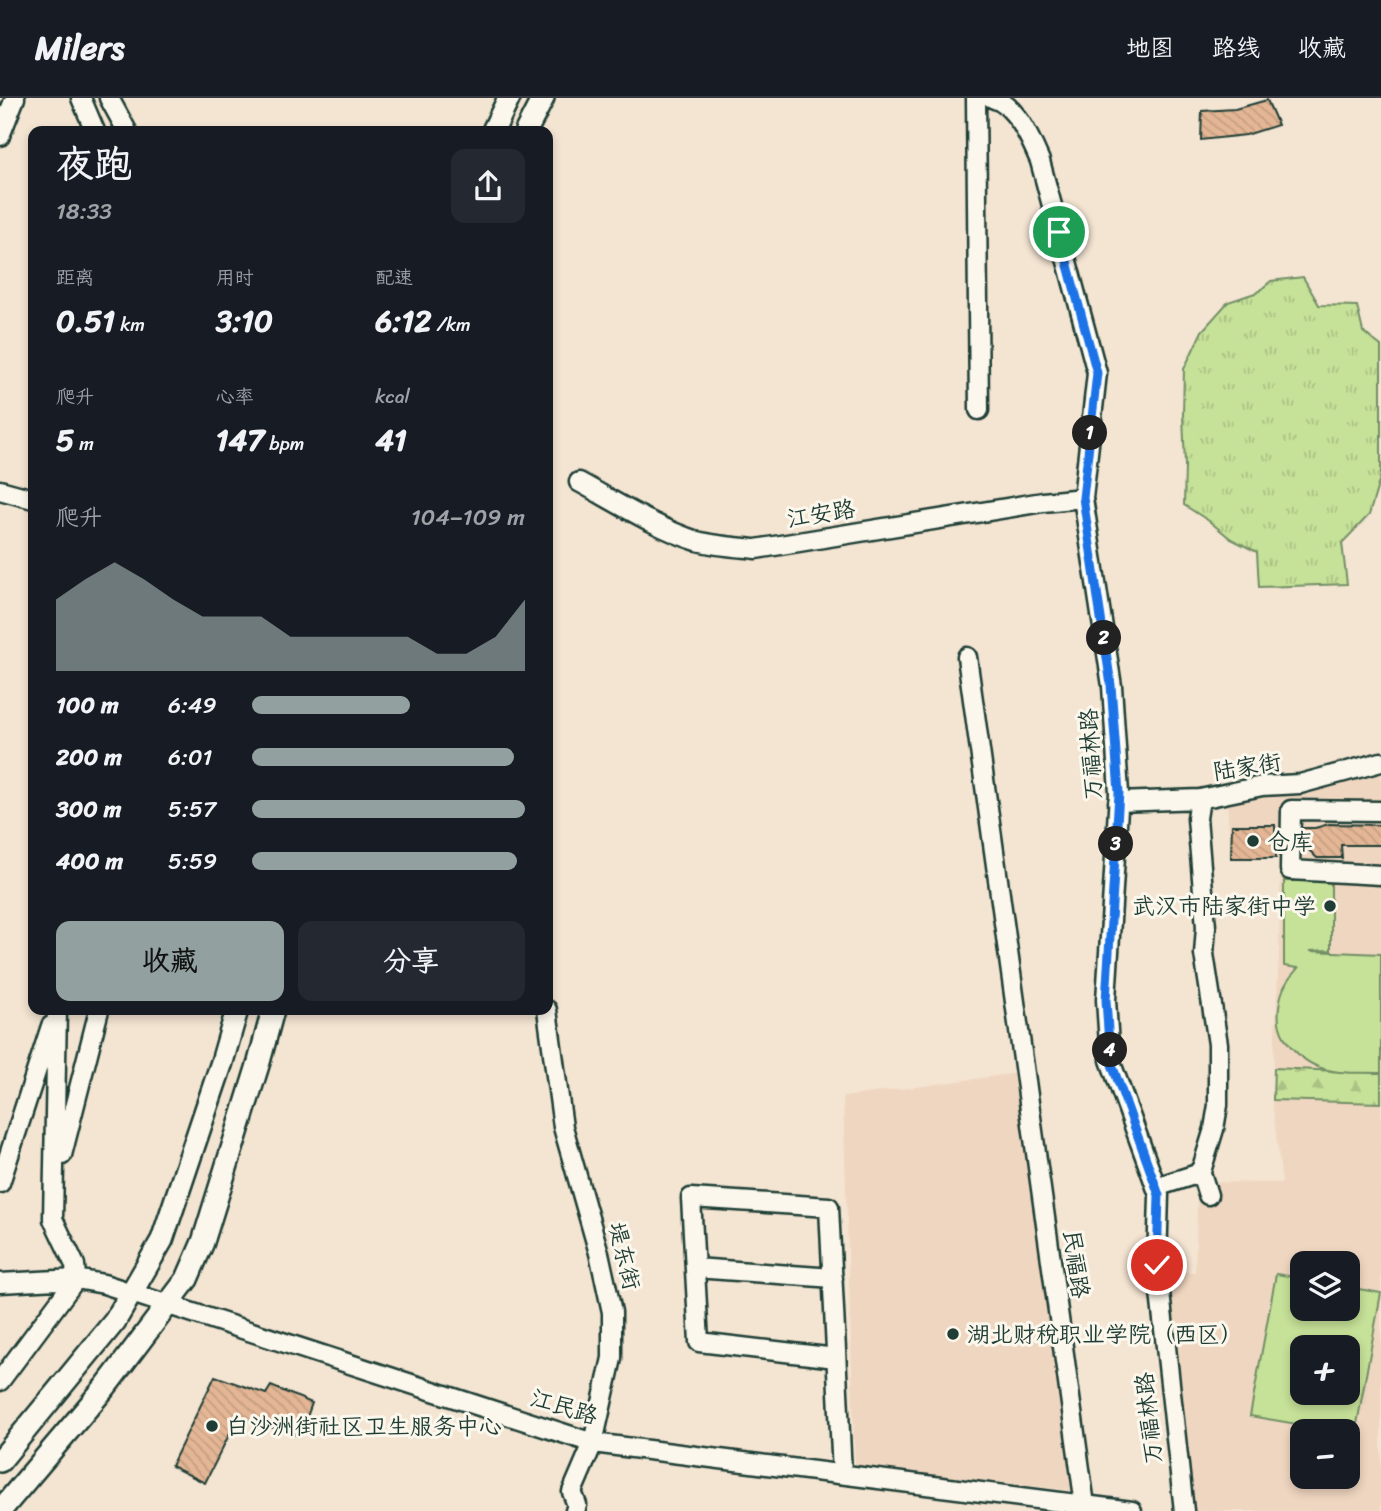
<!DOCTYPE html>
<html lang="zh">
<meta charset="utf-8">
<style>
body{margin:0;font-family:Sriracha,"LXGW WenKai TC",sans-serif;background:#242831;color:#f1f3f6;height:100vh;display:flex;flex-direction:column;font-size:26px;white-space:nowrap}
*{box-sizing:border-box;margin:0}
p{font-size:23px;color:#9ea1a6}
.icon{flex:none;width:38px;height:38px;fill:none;stroke:currentColor;stroke-width:2;stroke-linecap:round;stroke-linejoin:round}
.map{position:relative;flex:1;overflow:hidden}
.side{position:absolute;left:28px;top:28px;width:525px;height:889px;display:flex;flex-direction:column;background:#171b24;border-radius:14px;box-shadow:0 4px 10px #0003}
.side>*{flex:none}
.buttons{position:absolute;left:1290px;top:1153px;display:grid;gap:14px}
.buttons a{display:grid;place-items:center;width:70px;height:70px;border-radius:14px;background:#171b24;box-shadow:0 4px 10px #0003;font-size:35px}
.pin{position:absolute;display:grid;place-items:center;width:60px;height:60px;color:#fff;margin:-30px;border:4px solid #fff;border-radius:50%;box-shadow:0 2px 7px #0007}
.km{position:absolute;width:35px;height:35px;margin:-18px;border-radius:50%;background:#222;color:#fff;font-size:19px;line-height:35px;text-align:center}
.round{display:grid;place-items:center;flex:none;width:74px;height:74px;border-radius:14px;background:#242831}
.overview{display:flex;align-items:center;justify-content:space-between;height:119px;padding:0 28px}
h1{font-size:38px;font-weight:700;line-height:52px}
.metrics{display:grid;grid-template-columns:repeat(3,1fr);gap:10px;height:119px;padding:7px 28px}
.metrics div{display:grid;align-content:center}
.metrics b{font-size:30px;font-weight:700}
.metrics small{font-size:19px;font-weight:400}
.metrics p{font-size:19px}
.chart{height:196px;padding:14px 28px}
.chart p{display:flex;justify-content:space-between}
.chart svg{width:100%;height:126px;margin-top:7px;fill:#92a19f;opacity:.7}
.action{display:flex;gap:14px;margin-top:auto;padding:14px 28px}
.action a{flex:1;height:80px;border-radius:14px;background:#92a19f;color:#111;font-size:28px;font-weight:700;line-height:80px;text-align:center}
.action a+a{background:#242831;color:#f1f3f6}
ul{padding:0 28px;list-style:none;font-size:23px}
li{display:grid;grid-template-columns:112px 84px 1fr;align-items:center;height:52px}
li i{height:18px;border-radius:9px;background:#92a19f}
header{display:flex;align-items:center;gap:42px;box-sizing:border-box;height:98px;padding:0 35px;background:#171b24;border-bottom:2px solid #363941}
header strong{font-size:33px}
nav{display:flex;gap:38px;margin-inline-start:auto;font-size:24px}
.map>svg:first-child{display:block}
</style>
<header>
<strong>Milers</strong>
<nav><a>地图</a><a>路线</a><a>收藏</a></nav>
</header>
<div class="map">
<svg width="1381" height="1413" viewBox="0 0 1381 1413">
<defs>
<pattern id="grass-tufts" width="24" height="20" patternUnits="userSpaceOnUse" patternTransform="scale(1.75)"><rect width="24" height="20" fill="#c6e198"/><path d="M3 7l-1-3M5 7V3M7 7l1-3M15 17l-1-3M17 17v-4M19 17l1-3" fill="none" stroke="#aac284"/></pattern>
<pattern id="forest-firs" width="22" height="20" patternUnits="userSpaceOnUse" patternTransform="scale(1.75)"><rect width="22" height="20" fill="#c6e198"/><path d="M5 1l3.5 6h-7zM16 11l3.5 6h-7z" fill="#aac284"/></pattern>
<pattern id="building-back-hatch" width="6" height="6" patternUnits="userSpaceOnUse" patternTransform="scale(1.75)"><rect width="6" height="6" fill="#e4b695"/><path d="M-1 5l2 2M0 0l6 6M5-1l2 2" fill="none" stroke="#c39d81"/></pattern>
</defs>
<rect width="100%" height="100%" fill="#f4e4d2"/>
<filter id="ink" filterUnits="userSpaceOnUse"><feTurbulence type="fractalNoise" baseFrequency=".0143" numOctaves="2"/><feDisplacementMap in="SourceGraphic" scale="14" xChannelSelector="R" yChannelSelector="G"/><feConvolveMatrix kernelMatrix="1 2 1 2 8 2 1 2 1" color-interpolation-filters="sRGB"/></filter>
<g filter="url(#ink)">
<path fill="#efd6c0" fill-rule="evenodd" d="M1381,671V1413H1194L1169,1174H1195L1198,1084L1282,1085L1272,1002L1279,855L1281,761L1231,759L1227,703L1274,699ZM1302,1166H1348V1211H1302ZM1302,1250H1348V1295H1302ZM1302,1334H1348V1379H1302Z
M1018,975L1077,1393L855,1368L843,999Z"/>
<path fill="url(#grass-tufts)" stroke="#728f66" stroke-width="2" d="M1303,179L1319,207L1357,208L1363,234L1381,248V377L1369,417L1342,445L1347,486L1259,489L1257,454L1231,441L1209,423L1184,407L1185,368L1183,317L1184,271L1202,233L1228,204L1258,194L1271,183Z"/>
<path fill="url(#forest-firs)" stroke="#728f66" stroke-width="2" d="M1274,970L1381,975V1005L1273,1002Z"/>
<path fill="#c6e198" stroke="#728f66" stroke-width="2" fill-rule="evenodd" d="M1284,783H1331V852L1310,853L1381,856V975C1361,974 1335,977 1316,968C1302,962 1284,945 1280,929C1277,919 1279,902 1283,892C1286,883 1293,876 1298,870L1284,868Z
M1276,1176L1302,1180V1211H1348V1189L1381,1195L1355,1337L1348,1335V1334L1337,1333L1250,1318ZM1302,1250H1348V1295H1302Z"/>
<path fill="url(#building-back-hatch)" stroke="#1f3d34" stroke-width="2" d="M1267,2L1278,27L1246,37L1201,42L1202,13L1235,11Z
M1329,726L1381,727V747H1341L1342,760H1317L1309,752H1302V730H1315Z
M1232,727H1275L1276,760H1231Z
M215,1278L266,1296L271,1288L312,1305L300,1338L238,1319L205,1385L171,1368Z"/>
<g fill="none" stroke-linecap="round" stroke-linejoin="round">
<defs>
<path id="minor" d="M81,0L95,33
M109,0L127,33
M976,0L979,312
M992,0C1016,6 1031,42 1040,63L1097,275L1083,400L1112,588L1119,695L1106,902L1110,962L1159,1097L1157,1167L1184,1413
M0,38L15,0
M579,384C616,404 656,430 697,443C716,448 736,449 756,451L1043,404L1083,400
M0,392L33,401
M967,559L1085,1407
M1118,704L1200,701L1262,688L1300,686L1381,664
M1381,713L1291,712L1290,772L1381,777
M547,912L563,1029L599,1155L612,1214V1260L593,1345L572,1394L577,1407L575,1413
M62,1057L99,912
M1200,1072L1208,1097
M0,1085L51,928
M1156,1089L1197,1076L1202,1070L1214,1031L1218,1007V946L1204,856L1206,829L1197,720L1200,701
M695,1170L833,1180
M0,1185L76,1181L104,1186L593,1345L1132,1413
M836,1260L699,1244L691,1100L829,1109C833,1198 838,1287 842,1376
M0,1283L76,1181L75,1167L53,1121L57,912"/>
<path id="major" d="M493,33L509,0
M526,33L543,0
M0,1363L115,1223L162,1142L222,964L237,912
M0,1413L106,1288L187,1181L203,1144L259,964L273,912"/>
</defs>
<use href="#minor" stroke="#1f3d34" stroke-width="23"/>
<use href="#major" stroke="#1f3d34" stroke-width="26"/>
<use href="#minor" stroke="#fbf7ec" stroke-width="18"/>
<use href="#major" stroke="#fbf7ec" stroke-width="21"/>
</g>
</g>
<g fill="none" stroke-linecap="round" stroke-linejoin="round" filter="url(#ink)">
<defs>
<path id="route" d="M1059,134L1097,275L1083,400L1111,587L1119,695L1106,902L1110,961L1159,1097L1157,1167"/>
</defs>
<use href="#route" stroke="#fff" stroke-width="14"/>
<use href="#route" stroke="#1a73e8" stroke-width="9"/>
</g>
<g fill="#1f3d34" stroke="#fbf7ec" stroke-width="2.5">
<circle cx="1253" cy="743" r="7"/>
<circle cx="1330" cy="808" r="7"/>
<circle cx="953" cy="1236" r="7"/>
<circle cx="212" cy="1328" r="7"/>
</g>
<g text-anchor="middle" dominant-baseline="central" stroke-width="6" stroke-linejoin="round" paint-order="stroke">
<g font-size="23" fill="#1f3d34" stroke="#fbf7ec">
<text transform="translate(821 416) rotate(-9)">江安路</text>
<text transform="translate(1091 656) rotate(-93)">万福林路</text>
<text transform="translate(1247 669) rotate(-9)">陆家街</text>
<text transform="translate(624 1158) rotate(76)">堤东街</text>
<text transform="translate(1076 1166) rotate(82)">民福路</text>
<text transform="translate(564 1309) rotate(17)">江民路</text>
<text transform="translate(1149 1320) rotate(-96)">万福林路</text>
</g>
<g font-size="23" fill="#1f3d34" stroke="#fbf7ec" text-anchor="start">
<text x="1267" y="743">仓库</text>
<text x="1316" y="808" text-anchor="end">武汉市陆家街中学</text>
<text x="967" y="1236">湖北财税职业学院（西区）</text>
<text x="226" y="1328">白沙洲街社区卫生服务中心</text>
</g>
</g>
</svg>
<div class="buttons">
<a><svg class="icon" aria-label="layers" viewBox="0 0 24 24"><path d="M12 4l9 5-9 5-9-5zM3 14l9 5 9-5"/></svg></a>
<a>+</a>
<a>−</a>
</div>
<div class="pin" style="left:1059px;top:134px;background:#1e9e55"><svg class="icon" aria-label="arrive" viewBox="0 0 24 24"><path d="M6 21V4h12l-3 4 3 4H6"/></svg></div>
<div class="pin" style="left:1157px;top:1167px;background:#d93025"><svg class="icon" aria-label="check" viewBox="0 0 24 24"><path d="M5 12l5 5 9-10"/></svg></div>
<b class="km" style="left:1090px;top:335px">1</b>
<b class="km" style="left:1104px;top:540px">2</b>
<b class="km" style="left:1116px;top:746px">3</b>
<b class="km" style="left:1110px;top:952px">4</b>
<section class="side">
<div class="overview"><div><h1>夜跑</h1><p>18:33</p></div><a class="round"><svg class="icon" aria-label="share" viewBox="0 0 24 24"><path d="M12 15V3M7 8l5-5 5 5M5 13v7h14v-7"/></svg></a></div>
<div class="metrics">
<div><p>距离</p><b>0.51<small> km</small></b></div>
<div><p>用时</p><b>3:10</b></div>
<div><p>配速</p><b>6:12<small> /km</small></b></div>
</div>
<div class="metrics">
<div><p>爬升</p><b>5<small> m</small></b></div>
<div><p>心率</p><b>147<small> bpm</small></b></div>
<div><p>kcal</p><b>41</b></div>
</div>
<div class="chart"><p><span>爬升</span>104–109 m</p>
<svg viewBox="0 0 160 44" preserveAspectRatio="none"><path d="M0 44V19L10 12L20 6L30 12L40 19L50 25L60 25L70 25L80 32L90 32L100 32L110 32L120 32L130 38L140 38L150 32L160 19V44z"/></svg>
</div>
<ul>
<li><b>100 m</b>6:49<i style="width:58%"></i></li>
<li><b>200 m</b>6:01<i style="width:96%"></i></li>
<li><b>300 m</b>5:57<i style="width:100%"></i></li>
<li><b>400 m</b>5:59<i style="width:97%"></i></li>
</ul>
<div class="action"><a>收藏</a><a>分享</a></div>
</section>
</div>
